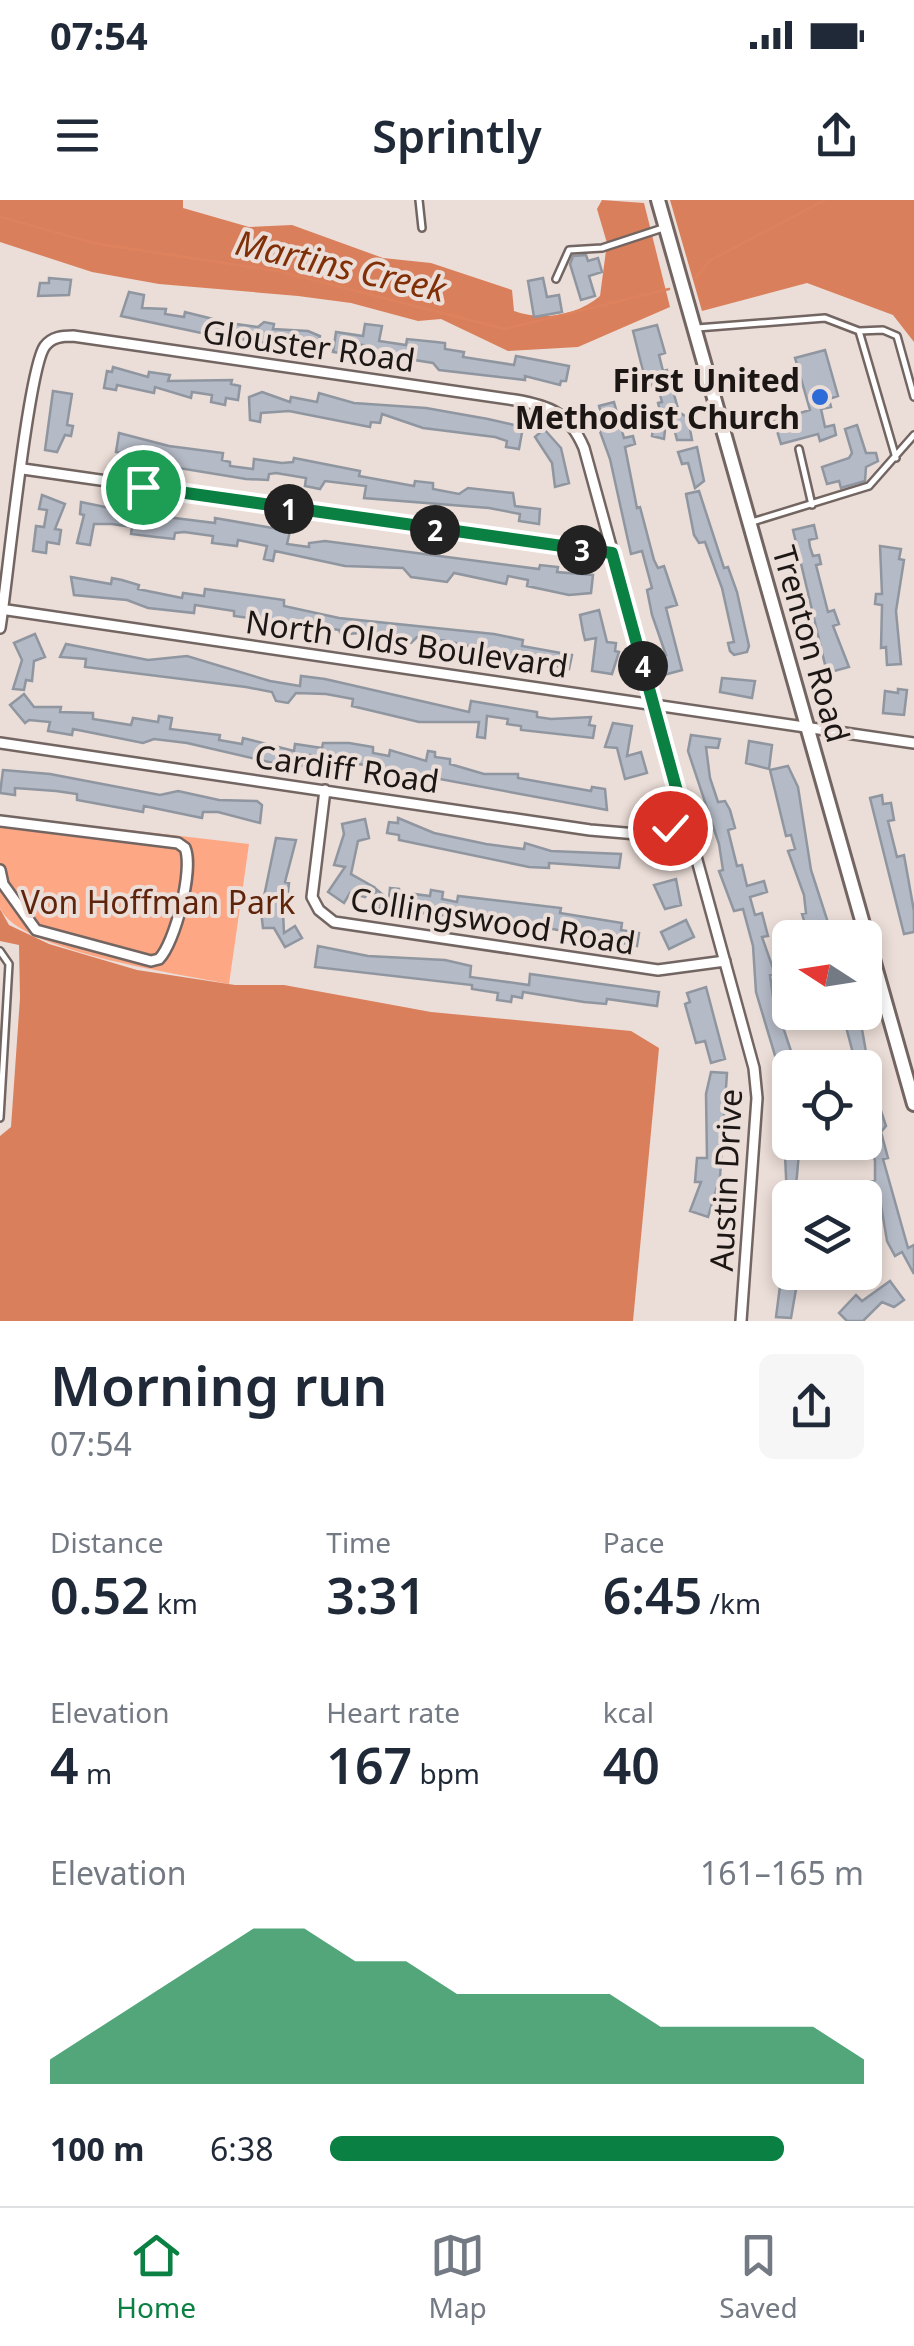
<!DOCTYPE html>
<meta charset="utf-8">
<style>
body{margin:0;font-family:"Noto Sans",sans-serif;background:#f6f6f7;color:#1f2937;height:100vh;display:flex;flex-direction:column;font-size:38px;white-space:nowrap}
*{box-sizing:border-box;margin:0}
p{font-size:32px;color:#747a83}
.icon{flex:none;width:55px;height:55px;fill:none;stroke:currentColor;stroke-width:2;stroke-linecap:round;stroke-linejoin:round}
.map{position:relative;height:1121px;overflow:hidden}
.details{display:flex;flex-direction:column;background:#fff;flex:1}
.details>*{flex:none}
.needle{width:65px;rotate:282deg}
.tools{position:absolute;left:772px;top:720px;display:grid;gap:20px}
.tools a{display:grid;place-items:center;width:110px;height:110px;border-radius:15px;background:#fff;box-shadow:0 5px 15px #0003;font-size:50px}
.pin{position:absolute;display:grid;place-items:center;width:85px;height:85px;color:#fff;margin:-42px;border:5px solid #fff;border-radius:50%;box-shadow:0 2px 10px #0007}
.km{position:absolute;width:50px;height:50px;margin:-25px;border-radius:50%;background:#222;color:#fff;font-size:28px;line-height:50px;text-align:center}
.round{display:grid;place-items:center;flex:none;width:105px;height:105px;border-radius:15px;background:#f6f6f7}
.headline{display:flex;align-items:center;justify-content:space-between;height:170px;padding:0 50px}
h1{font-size:55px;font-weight:600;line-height:75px}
.stats{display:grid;grid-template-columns:repeat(3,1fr);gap:15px;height:170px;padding:10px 50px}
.stats div{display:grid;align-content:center}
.stats b{font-size:50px;font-weight:600}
.stats small{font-size:28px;font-weight:400}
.stats p{font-size:28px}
.chart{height:280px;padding:20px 50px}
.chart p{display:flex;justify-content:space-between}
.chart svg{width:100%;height:180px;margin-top:10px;fill:#0b8043;opacity:.7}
ul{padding:0 50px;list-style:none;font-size:32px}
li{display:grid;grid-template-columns:160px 120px 1fr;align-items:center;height:75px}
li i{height:25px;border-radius:12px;background:#0b8043}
.status{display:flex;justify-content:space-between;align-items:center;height:70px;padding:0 50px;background:#fff;direction:ltr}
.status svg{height:28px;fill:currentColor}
header{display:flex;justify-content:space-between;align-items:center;height:130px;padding:0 50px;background:#fff;font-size:45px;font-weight:600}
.tab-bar{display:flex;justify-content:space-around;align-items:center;height:140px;border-top:2px solid #e0e1e3;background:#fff;font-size:28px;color:#747a83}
.tab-bar a{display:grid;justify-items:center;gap:5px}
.tab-bar .on{color:#0b8043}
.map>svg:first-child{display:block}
</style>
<div class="status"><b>07:54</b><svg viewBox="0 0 49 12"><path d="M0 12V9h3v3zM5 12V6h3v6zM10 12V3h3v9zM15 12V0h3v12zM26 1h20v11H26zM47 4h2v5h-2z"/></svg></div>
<header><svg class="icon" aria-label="menu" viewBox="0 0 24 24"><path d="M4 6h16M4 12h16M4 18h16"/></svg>Sprintly<svg class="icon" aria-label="share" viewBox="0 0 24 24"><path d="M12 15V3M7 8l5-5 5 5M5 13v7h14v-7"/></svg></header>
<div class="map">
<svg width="914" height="1121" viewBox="0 0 914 1121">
<rect width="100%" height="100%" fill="#ebddd7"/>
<path fill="#fea785" d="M0,615L249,644L229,784C180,774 18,751 0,708C0,697 0,631 0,615Z"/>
<path fill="#da7f5b" d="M0,0H183V8L249,27L292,25L383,58L431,63L512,90L514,111C542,121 576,116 600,96L607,43L597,9L602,0L644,3L670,107L578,147L508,151L441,119L418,121L351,103L298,96L159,84L92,72L0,42Z
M670,0H914V142L893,115L807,83L702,111Z
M0,709L9,725L49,744L137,770L235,785H284L431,812L631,831L659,848L633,1121H0V936L11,927L20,798L19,745L0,741Z"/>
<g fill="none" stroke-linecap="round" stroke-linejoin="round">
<path stroke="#de825e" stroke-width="2.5" d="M0,17L98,44L277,71L505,129L669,89
M696,78L709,61L825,0"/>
</g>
<path fill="#b4bac6" stroke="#8f96a0" stroke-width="2.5" d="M586,55L588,61L598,58L602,72L589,76L595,96L581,100L570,64L573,56Z
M49,78L71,80L69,95L38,96L40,83H49Z
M543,78L547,97L559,95L562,112L534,117L528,81Z
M129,92L144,95L142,108L166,109L165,114L184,117L185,112L229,123L258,127L264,122L274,124L273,129L308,131L320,136L318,150L298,147V142L283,140L282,145L227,137L228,132L212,130L211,135L121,116Z
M365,124L382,126L379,141L406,145L407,139L436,142L445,143V149L464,152L463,157L514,165L516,156L569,166L566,181H561L560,185L525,176V180L439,170L433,163L370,153L371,146L355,144L353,155L333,152L336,132L363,136Z
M657,125L665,153L659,155L663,171L667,170L679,212L688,218L692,240H677L668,204L664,239L652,236L653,227L664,226L658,203L662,202L657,184L647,187L633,131Z
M825,150L838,196L829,199L831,207L821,209L825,227L834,225L836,235L820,241L818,234L781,244L774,221L810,210L795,158Z
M113,167L148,177L149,172L170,175L168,181L232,180L231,184L240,186L238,200L226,198L225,205L211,202L212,195L192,192L191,198L155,187L154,193L117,185L116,190L104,188L107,171L112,172Z
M53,191L72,194L67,225L73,226L71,236L65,235L57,252L45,250Z
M262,192L290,202L291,197L317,202L319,193L354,203L426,208L488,219L523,227L519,249L506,247L507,241L495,237L423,228L382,214L380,223L371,222L370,227L289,211L261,213L260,222L250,220L249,197Z
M614,202L624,238L633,236L635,244L625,247L637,308L640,307L654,360L658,368L664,366L677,405L666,408L682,470L664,475L660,457L666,455L652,415L647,390L652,388L642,351L631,354L610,259L595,218L601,213L599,206Z
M857,225L866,253H876L878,261L866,267L865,281L841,288L839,281L827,284L822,267L849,258L852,253L845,229Z
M544,229L561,248L569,283L555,287L552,263L535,237Z
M119,233L169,246L223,253L222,260L230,262V266L253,269L254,259L282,263L293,262L294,258L360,271L359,276L414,286L415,281L433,283V289L459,294L468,288L513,293L515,306L540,309L539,324L519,321L520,314L489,308L364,298L366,286L325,281L320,289L305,286L306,278L276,273L269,274L268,280L246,279L142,262V256L116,252Z
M697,247L704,281L695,288L688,263L682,264L678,252Z
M699,291L724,368L728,367L737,392L749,446L747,452L734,455L730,451L728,443L734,442L722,388L705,342L699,343L694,335L686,294Z
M42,295L65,304L55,329L61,330L59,344L47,342L46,353L33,351L36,326L44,327L47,310L39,309Z
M81,302L134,313L215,323V318L290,331L287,344L309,347V343L325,341L539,369L540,365L558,367L557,372L593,375L591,393L569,395L527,386L528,380L508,376L506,384L454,373L447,382L411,377L403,368L345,366L275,351L273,361L264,359L267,346L238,340L237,346L212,343L213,336L184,332L175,333L174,339L156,337L131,334L132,327L112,324H94L90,345L77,343L84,315L80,314Z
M814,325L817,338L809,340L810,347L813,356L819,355L821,364L816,365L828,412L834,410L839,424L833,426L849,467L827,473L793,330Z
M880,346L901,349L899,359L904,360L896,411L901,464L887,465L886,447L881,448L882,405L875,404L876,394H882Z
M71,377L111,384L112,378L122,380L139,385L138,389L182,398L183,393L204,396L205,389L284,400V406L339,418L494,434L523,440L522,446L572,455L569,469L447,441L417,437L411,443L358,433L341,435L339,430L234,416V411L195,405L194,413L148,408L127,400L74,395Z
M599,410L607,442L616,443L615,451L619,452L612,474L592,471L596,438L585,440L583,432L580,415Z
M35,434L45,457L34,461L32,481L26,480L24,490L13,489L22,460L14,443Z
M66,444L148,460L187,456L270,481L300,486L301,476L325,479L469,512L471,501L537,512V517L551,519L591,517L589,525L595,526L593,538L521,530V526L507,524L508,519L487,516L485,538L477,537L479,522H419L352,506L353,499L326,494L296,493L288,503L276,501L272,492L246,487L85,467L86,459L60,457Z
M722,478L755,481L752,498L720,492Z
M898,489L907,490L904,515L883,513L885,491L898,493Z
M24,494L34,507H61L60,512L93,513V519L131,525L133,518L158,522L159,516L172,518L170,529L220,535L219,540L242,544L243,538L251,540L294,551L295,544L322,548L323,543H349L373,547V553L389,556L390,550L426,561L428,551L435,552V557L450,559V564L484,574H518V578L591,591L592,587L605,589L607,610L310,555L308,566H286L187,543L154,539L143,543L73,529L72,535L48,531L50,522L29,520L25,523L10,505Z
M613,523L632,526L627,556L641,552L647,573L625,579L617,548L605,547Z
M691,535L720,539L718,548L706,547L710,578L718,602L725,601L730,610L735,628L728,630L737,666L742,665L747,686L764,681L767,692L750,697L755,715L762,713L768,736L762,737L775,774L770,775L773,797L796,866L790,868V942H800L796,986H803L802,998H787L785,955H780L782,927H778L779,909L785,907L782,879L756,792L753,746L743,709L734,711L719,671L723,670L719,644L688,551Z
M749,541L772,545L769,569L746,563Z
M788,566L798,587L811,670L833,738H809L811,729L807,730L802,714L806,713L804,695L788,651L795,649L791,635L786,636L770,570Z
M3,570L50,574L160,595L178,591L219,600L257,601L262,605L260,623L218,612H203L202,618L144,606L143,612L77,600V594L56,591L15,588V595L0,593Z
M882,595L883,604L891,603L894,620L888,621L897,657L904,655L914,711V732L904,734L870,598Z
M398,618L434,633L486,644L524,649L525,643L551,651L621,654L619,668L549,663V668L529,667L399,640V635L387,633L389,622L398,623Z
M365,619L369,638L358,641L351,674L374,687L365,697L350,693L344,703L328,692L345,667L334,665L344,634L342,624Z
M276,638L296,640L285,682L289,683L288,692L282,691L284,733L295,726L302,738L285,747L274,728H263L261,711Z
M676,679L681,705L665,709L654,685Z
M390,688L399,689L400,699L413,701L414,694L430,696L431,690L443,692L442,699L457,702L458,696L561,708L560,713L622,723L621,730L639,733L637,746L478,714H470V718L374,708L376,689L389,700Z
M686,720L694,737L669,749L661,732Z
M318,746L368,756L445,760L471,766L470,777L500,781L529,785L530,774L659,792L657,806L607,799L606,804L584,802L523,792L522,798L512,796L511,802L497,800L498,793L472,789V785L315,767Z
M706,787L725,859L711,863L705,841L696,843L685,804L690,802L687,793Z
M842,812H859L866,852L862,853L886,926L881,932L888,958L883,959L908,1048L914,1045V1074L902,1052L895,1056L887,1041L879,993L872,995L869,982L875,980V961L865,921V868H857Z
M711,872L727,873L720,977L708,1017L690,1011L701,982H695L697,958H707L706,894Z
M780,1044H790V1072H799L791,1118L776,1117L783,1063H774Z
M890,1081L904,1100L894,1107L882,1102L863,1121H847L839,1113L856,1095L862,1101Z"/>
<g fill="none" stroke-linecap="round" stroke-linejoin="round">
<defs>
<path id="lane" d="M419,0L422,28
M556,79L569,50L602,48L663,28
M697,128L825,118L859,131L883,130L897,136L914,197
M859,131L896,258
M799,249L812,305
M752,322L869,286L914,235
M0,751L9,764L0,918"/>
<path id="street" d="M23,269L612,353
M0,409L914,543
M0,428C7,385 28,168 45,146C52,137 62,136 73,136L515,200C550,206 569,213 584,248L754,868L757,898L741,1121
M0,543L590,630L637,634L686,624
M325,590L312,697L319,710L334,722L658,770L725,761
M0,621L178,643L185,648C194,669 175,743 159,759L151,761L36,730L3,684L0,670"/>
<path id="secondary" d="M658,0L914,904"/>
</defs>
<use href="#lane" stroke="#736662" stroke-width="10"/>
<use href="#street" stroke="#736662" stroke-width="14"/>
<use href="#secondary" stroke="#736662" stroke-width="18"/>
<use href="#lane" stroke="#fff" stroke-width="5"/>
<use href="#street" stroke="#fff" stroke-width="9"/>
<use href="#secondary" stroke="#fff" stroke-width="12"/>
</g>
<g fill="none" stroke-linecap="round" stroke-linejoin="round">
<defs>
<path id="route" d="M143,287L612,353L686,624L670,628"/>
</defs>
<use href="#route" stroke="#fff" stroke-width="20"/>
<use href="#route" stroke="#0b8043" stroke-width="12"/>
</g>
<circle fill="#2d6bd8" stroke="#ebddd7" stroke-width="4" cx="820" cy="197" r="10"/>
<g text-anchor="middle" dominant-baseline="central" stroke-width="8" stroke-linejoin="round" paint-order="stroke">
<g font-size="32" fill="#1c1715" stroke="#ebddd7">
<text transform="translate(309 145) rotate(8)">Glouster Road</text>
<text transform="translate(407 443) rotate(8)">North Olds Boulevard</text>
<text transform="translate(812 444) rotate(74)">Trenton Road</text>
<text transform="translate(347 568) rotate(8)">Cardiff Road</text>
<text transform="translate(493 720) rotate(9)">Collingswood Road</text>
<text transform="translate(725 980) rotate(-87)">Austin Drive</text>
</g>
<g font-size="32" font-weight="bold" fill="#1c1715" stroke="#ebddd7" text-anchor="end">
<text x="800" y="179">First United<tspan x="800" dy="37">Methodist Church</tspan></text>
</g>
<g font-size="32" fill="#5f250c" stroke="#ebddd7">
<text x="158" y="701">Von Hoffman Park</text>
</g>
<g font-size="35" font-style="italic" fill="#812f06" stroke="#ebddd7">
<text transform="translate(341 65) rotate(13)">Martins Creek</text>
</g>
</g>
</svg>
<div class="tools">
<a><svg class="needle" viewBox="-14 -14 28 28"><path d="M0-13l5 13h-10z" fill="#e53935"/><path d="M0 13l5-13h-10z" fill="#747a83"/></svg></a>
<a><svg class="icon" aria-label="locate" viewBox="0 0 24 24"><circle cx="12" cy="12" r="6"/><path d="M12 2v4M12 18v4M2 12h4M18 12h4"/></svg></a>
<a><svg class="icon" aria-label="layers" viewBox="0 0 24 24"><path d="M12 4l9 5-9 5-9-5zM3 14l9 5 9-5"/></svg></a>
</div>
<div class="pin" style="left:143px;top:287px;background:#1e9e55"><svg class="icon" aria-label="arrive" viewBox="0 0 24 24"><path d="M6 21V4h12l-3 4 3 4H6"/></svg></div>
<div class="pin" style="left:670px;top:628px;background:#d93025"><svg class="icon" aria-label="check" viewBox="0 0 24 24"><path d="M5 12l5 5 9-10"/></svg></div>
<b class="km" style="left:289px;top:309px">1</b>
<b class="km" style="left:435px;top:330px">2</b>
<b class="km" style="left:582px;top:350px">3</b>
<b class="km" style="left:643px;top:466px">4</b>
</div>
<section class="details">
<div class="headline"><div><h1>Morning run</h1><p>07:54</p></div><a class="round"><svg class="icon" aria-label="share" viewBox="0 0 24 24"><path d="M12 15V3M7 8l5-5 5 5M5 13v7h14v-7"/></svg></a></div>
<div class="stats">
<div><p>Distance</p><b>0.52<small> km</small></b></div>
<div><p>Time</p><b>3:31</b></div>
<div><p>Pace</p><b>6:45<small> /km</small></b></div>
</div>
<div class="stats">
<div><p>Elevation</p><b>4<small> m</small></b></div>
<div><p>Heart rate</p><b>167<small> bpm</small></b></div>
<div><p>kcal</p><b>40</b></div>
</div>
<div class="chart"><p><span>Elevation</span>161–165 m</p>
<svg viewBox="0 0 160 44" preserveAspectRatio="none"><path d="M0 44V38L10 30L20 22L30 14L40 6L50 6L60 14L70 14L80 22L90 22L100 22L110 22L120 30L130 30L140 30L150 30L160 38V44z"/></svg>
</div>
<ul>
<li><b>100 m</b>6:38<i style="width:85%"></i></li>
</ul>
</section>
<nav class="tab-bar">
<a class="on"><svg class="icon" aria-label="home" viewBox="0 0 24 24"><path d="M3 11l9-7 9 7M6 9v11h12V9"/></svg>Home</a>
<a><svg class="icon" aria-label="map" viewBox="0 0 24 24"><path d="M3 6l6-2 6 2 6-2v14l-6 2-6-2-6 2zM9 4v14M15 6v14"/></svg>Map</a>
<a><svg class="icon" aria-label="saved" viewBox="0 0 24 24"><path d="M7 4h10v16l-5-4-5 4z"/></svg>Saved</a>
</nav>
